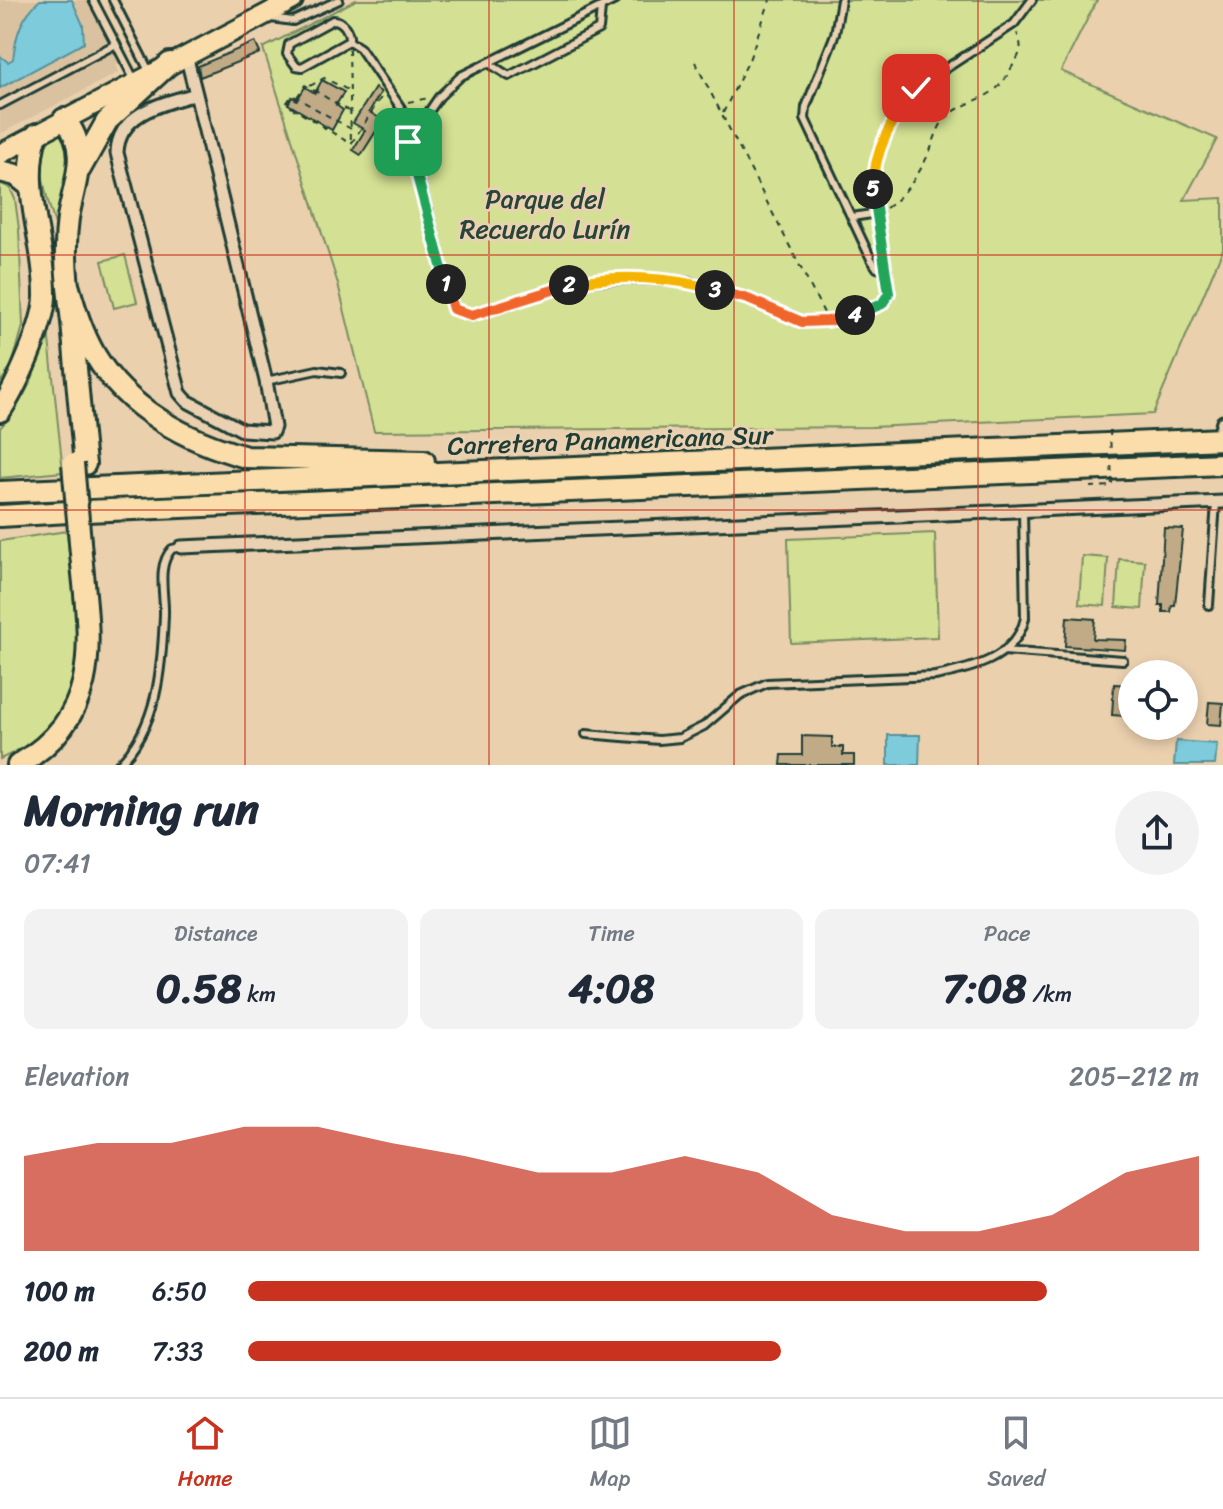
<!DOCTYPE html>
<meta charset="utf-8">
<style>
body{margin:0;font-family:Sriracha,sans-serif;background:#f2f2f3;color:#1f2937;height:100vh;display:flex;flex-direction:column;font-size:30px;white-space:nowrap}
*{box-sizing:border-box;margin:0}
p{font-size:26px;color:#747a83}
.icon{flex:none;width:44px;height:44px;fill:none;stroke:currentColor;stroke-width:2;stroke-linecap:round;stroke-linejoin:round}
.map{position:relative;height:765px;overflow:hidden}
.drawer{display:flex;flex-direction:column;background:#fff;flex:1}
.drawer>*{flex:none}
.controls{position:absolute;left:1118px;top:660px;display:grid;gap:16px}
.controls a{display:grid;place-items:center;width:80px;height:80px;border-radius:50%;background:#fff;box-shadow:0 4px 12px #0003;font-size:40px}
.pin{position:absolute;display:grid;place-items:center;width:68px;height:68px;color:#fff;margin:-34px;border-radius:16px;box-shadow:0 4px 12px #0006}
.km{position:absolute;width:40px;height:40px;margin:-20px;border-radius:50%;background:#222;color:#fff;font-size:22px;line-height:40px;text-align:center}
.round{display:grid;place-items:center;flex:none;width:84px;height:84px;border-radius:42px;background:#f2f2f3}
.overview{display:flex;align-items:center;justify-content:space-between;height:136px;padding:0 24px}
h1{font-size:44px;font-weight:700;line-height:60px}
.figures{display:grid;grid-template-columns:repeat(3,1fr);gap:12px;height:136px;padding:8px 24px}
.figures div{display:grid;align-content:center;border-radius:16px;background:#f2f2f3;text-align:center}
.figures b{font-size:40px;font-weight:700}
.figures small{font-size:22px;font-weight:400}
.figures p{font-size:22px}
.chart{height:224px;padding:16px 24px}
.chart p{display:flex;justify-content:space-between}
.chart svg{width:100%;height:144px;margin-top:8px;fill:#c8321e;opacity:.7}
ul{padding:0 24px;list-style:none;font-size:26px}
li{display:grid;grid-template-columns:128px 96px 1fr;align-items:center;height:60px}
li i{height:20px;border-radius:10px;background:#c8321e}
.tabs{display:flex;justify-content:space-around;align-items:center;height:112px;border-top:2px solid #e0e1e3;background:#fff;font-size:22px;color:#747a83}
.tabs a{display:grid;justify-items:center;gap:4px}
.tabs .selected{color:#c8321e}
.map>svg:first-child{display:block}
</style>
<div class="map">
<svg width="1223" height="765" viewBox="0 0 1223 765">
<rect width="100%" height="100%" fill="#ebd0ae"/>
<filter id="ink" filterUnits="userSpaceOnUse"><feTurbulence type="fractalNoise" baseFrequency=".0125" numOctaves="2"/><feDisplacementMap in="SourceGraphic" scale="16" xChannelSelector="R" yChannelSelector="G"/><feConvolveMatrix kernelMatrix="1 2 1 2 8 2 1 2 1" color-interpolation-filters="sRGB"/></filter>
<g filter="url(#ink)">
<path fill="#dac2a0" d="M0,0H100L130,58L116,65L119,72L0,134Z"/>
<path fill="#d4e093" stroke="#7a8e64" stroke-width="2" d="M356,0H1097L1061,71L1217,139L1184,200L1223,198V249L1153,414L871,427L374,431L338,284L263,48Z
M61,133L66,135L72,149L58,234C51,209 24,145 61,133Z
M0,183L10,188L15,199L19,229L23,326L12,365L0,383Z
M125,255L137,302L114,308L102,261Z
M47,320L63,472L0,478V428C27,399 43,360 47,320Z
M67,531C75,626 110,710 0,759V541Z
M935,533L938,637L791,643L788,539Z
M1082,556L1108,558L1105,606L1079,604Z
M1119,559L1145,561L1142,609L1116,607Z"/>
<path fill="#7ecbdc" stroke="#589299" stroke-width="2" d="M40,0H72L83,25L84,43L0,88V56L8,62L13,59C16,34 21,17 40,0Z
M888,735H920L919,765H888Z
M1176,741L1217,744L1215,765H1174Z"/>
<path fill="#c1ab87" stroke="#1f3d34" stroke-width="2" d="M255,42L260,53L200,77L198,66Z
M322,80L344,92L336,105L343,110L332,130L288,104L292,97L297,100L305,87L315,93Z
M375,88L381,92L369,112L383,120L361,155L353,150L365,130L353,123Z
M1164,528L1183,529L1175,605H1172L1171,612H1163V605H1159Z
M1067,617L1095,619L1093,639L1126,640L1125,650L1065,646Z
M1114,684L1132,685V705H1126L1125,716L1112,715Z
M1209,702L1223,703L1221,725L1207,724Z
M802,736L832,737V747H843V755H854V765H781L782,755H802Z"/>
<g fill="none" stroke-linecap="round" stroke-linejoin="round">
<defs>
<path id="service" d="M93,0L135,81
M113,0L150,73
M841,0L835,34L806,107L805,119L871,259L877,268L887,270
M271,18L293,21L339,0
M333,20C343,20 350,32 349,41L302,67L296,66L287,54L289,44Z
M349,41L360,48L401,108L453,309L472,315L581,282L630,279L690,282L748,299L802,322L828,321L864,312L882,304L889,293L872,187L878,156L893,117L916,88L1014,24L1032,0
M490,64L509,76L599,29L601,8
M0,105L116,44
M408,142L439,97L461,76L615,0
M852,217L878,213
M266,381L317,370L341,373
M1209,605L1216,502
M1003,651L1123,660
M586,734L659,740L680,738L704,726L740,695L767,683L935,676C970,669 1016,659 1025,618L1023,511
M118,765C158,728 162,666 164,615C165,594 156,566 172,549L181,547"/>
<path id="minor" d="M186,55L196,94L266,381L274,427L272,432L242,430L187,401L180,393L117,153C118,112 165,103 196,94
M1218,439L1223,422
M181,547L1223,502"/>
<path id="primary" d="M0,154L293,0"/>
<path id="motorway" d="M64,119C91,149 74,183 68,218C63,253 68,288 72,322C76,369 80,416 85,464
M80,169L107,121L170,63
M0,171L16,175L31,187
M68,285C75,309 82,333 95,355C127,409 187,441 246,457L424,461
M0,411C16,388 44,325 45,297C46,243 19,187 37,134
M0,492L1223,439
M0,516L86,511L1223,464
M18,765C110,711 87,631 80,542"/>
</defs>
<use href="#service" stroke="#1f3d34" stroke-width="12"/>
<use href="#minor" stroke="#1f3d34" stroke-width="17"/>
<use href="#primary" stroke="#1f3d34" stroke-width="24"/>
<use href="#motorway" stroke="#1f3d34" stroke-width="26"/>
<path stroke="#1f3d34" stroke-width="2" stroke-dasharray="6 6" stroke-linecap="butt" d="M349,49L351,143
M695,62L824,313
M310,86L324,78L350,91
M297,97L305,85L349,111
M408,102L429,98
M723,113L749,60L770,0
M351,129L292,95L286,104L351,144L382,96
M886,208C905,195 918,176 928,155C933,145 935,135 940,126C953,105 974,104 992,92C1004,84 1008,73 1015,62C1022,51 1022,45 1017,33
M1090,487L1112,486"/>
<use href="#service" stroke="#ead1b2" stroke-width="6"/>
<use href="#minor" stroke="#ead1b2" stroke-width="11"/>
<use href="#primary" stroke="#faddab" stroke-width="18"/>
<use href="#motorway" stroke="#faddab" stroke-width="20"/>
<defs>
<path id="motorway-bridge" d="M73,464L80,542"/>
</defs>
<use href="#motorway-bridge" stroke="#1f3d34" stroke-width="26" stroke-linecap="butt"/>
<path stroke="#1f3d34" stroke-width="2" stroke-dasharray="6 6" stroke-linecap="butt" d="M1110,430L1112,486"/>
<use href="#motorway-bridge" stroke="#faddab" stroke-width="20"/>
</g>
</g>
<g fill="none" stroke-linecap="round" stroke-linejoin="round" filter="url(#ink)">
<defs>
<path id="split-1" d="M408,142L446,284"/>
<path id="split-2" d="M446,284L453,309L472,315L569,285"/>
<path id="split-3" d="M569,285C611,273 674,277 715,290"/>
<path id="split-4" d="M715,290L748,299L802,322L828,321L855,315"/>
<path id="split-5" d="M855,315L882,304L889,293L873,189"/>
<path id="split-6" d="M873,189C874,150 892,118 916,88"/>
</defs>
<use href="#split-1" stroke="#fff" stroke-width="16"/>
<use href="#split-2" stroke="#fff" stroke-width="16"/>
<use href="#split-3" stroke="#fff" stroke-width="16"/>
<use href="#split-4" stroke="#fff" stroke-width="16"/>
<use href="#split-5" stroke="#fff" stroke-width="16"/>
<use href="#split-6" stroke="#fff" stroke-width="16"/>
<use href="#split-1" stroke="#22a559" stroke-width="10"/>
<use href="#split-2" stroke="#f0652b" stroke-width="10"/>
<use href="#split-3" stroke="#f5b400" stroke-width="10"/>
<use href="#split-4" stroke="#f0652b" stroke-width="10"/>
<use href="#split-5" stroke="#22a559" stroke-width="10"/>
<use href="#split-6" stroke="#f5b400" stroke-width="10"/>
</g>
<path fill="none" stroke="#c8321e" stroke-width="2" stroke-opacity="0.55" d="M245,0V765M489,0V765M734,0V765M978,0V765M0,255H1223M0,510H1223"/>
<g text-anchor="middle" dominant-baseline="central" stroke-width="6" stroke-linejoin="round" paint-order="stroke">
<g font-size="26" fill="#284539" stroke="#ead1b2">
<text x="545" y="199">Parque del<tspan x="545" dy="30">Recuerdo Lurín</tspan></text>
</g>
<g font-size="26" fill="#1f3d34" stroke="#ead1b2">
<text transform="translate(610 440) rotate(-2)">Carretera Panamericana Sur</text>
</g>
</g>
</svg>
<div class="controls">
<a><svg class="icon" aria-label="locate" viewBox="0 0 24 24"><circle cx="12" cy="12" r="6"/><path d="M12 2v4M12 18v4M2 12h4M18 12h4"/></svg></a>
</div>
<div class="pin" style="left:408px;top:142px;background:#1e9e55"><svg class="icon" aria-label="arrive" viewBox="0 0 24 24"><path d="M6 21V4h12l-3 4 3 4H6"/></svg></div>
<div class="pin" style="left:916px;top:88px;background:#d93025"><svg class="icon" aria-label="check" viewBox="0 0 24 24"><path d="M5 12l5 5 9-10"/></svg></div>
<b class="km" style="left:446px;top:284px">1</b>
<b class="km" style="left:569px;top:285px">2</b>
<b class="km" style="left:715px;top:290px">3</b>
<b class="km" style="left:855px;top:315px">4</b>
<b class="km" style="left:873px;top:189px">5</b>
</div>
<section class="drawer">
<div class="overview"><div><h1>Morning run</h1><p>07:41</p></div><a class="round"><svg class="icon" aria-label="share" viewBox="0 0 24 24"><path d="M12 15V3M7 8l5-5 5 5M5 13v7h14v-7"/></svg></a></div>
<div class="figures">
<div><p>Distance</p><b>0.58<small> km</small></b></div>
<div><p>Time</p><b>4:08</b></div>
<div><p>Pace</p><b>7:08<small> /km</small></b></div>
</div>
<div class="chart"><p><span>Elevation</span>205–212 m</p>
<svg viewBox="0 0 160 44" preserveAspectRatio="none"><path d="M0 44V15L10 11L20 11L30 6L40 6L50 11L60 15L70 20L80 20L90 15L100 20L110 33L120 38L130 38L140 33L150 20L160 15V44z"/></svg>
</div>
<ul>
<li><b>100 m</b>6:50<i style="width:84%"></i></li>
<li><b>200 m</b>7:33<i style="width:56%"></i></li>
</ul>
</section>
<nav class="tabs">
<a class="selected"><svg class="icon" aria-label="home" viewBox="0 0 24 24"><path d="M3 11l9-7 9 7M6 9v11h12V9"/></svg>Home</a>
<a><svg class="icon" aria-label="map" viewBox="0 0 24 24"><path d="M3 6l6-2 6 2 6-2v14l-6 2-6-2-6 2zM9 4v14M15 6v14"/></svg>Map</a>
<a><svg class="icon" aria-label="saved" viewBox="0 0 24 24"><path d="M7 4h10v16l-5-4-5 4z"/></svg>Saved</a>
</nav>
